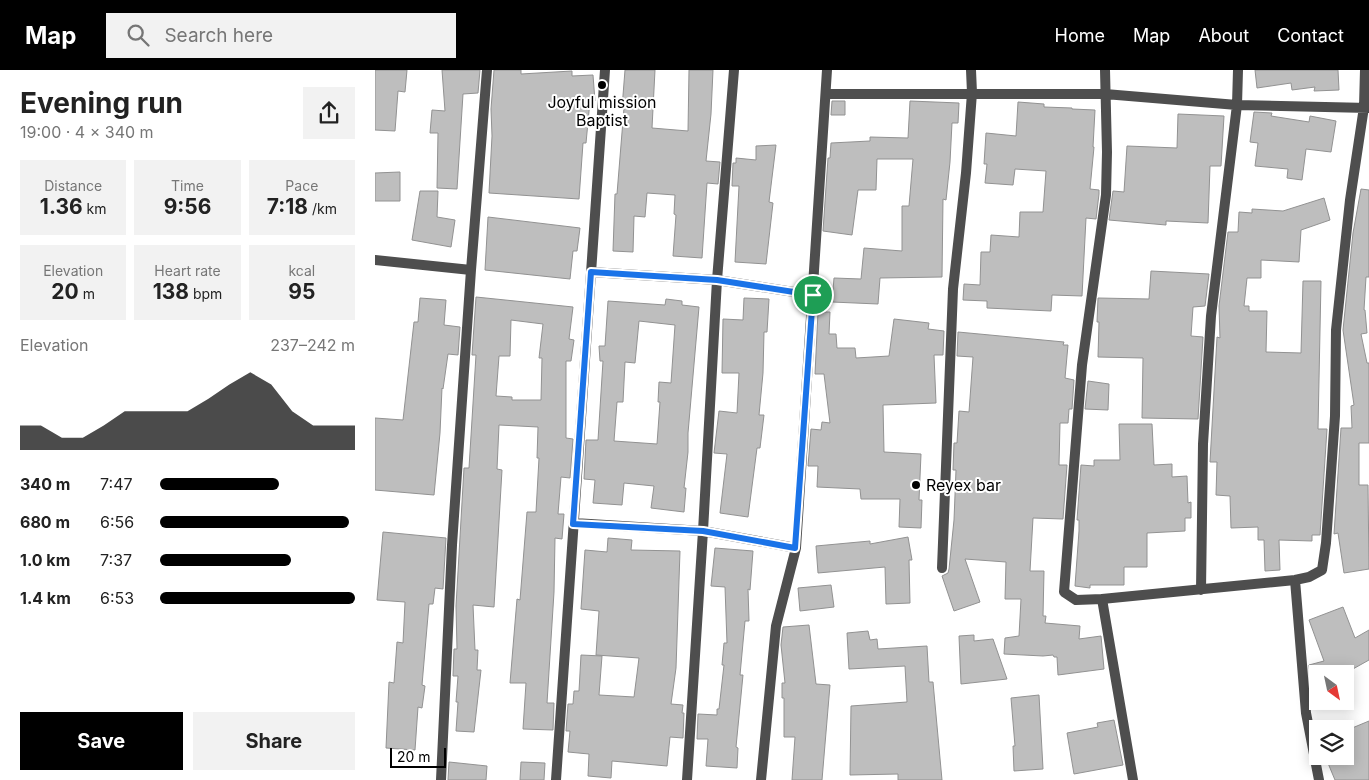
<!DOCTYPE html>
<meta charset="utf-8">
<style>
body{margin:0;font-family:Inter,sans-serif;background:#f2f2f2;color:#222;height:100vh;display:flex;flex-direction:column;font-size:19px;white-space:nowrap}
*{box-sizing:border-box;margin:0}
p{font-size:16px;color:#767676}
.icon{flex:none;width:28px;height:28px;fill:none;stroke:currentColor;stroke-width:2;stroke-linecap:round;stroke-linejoin:round}
.map{position:relative;flex:1;overflow:hidden}
.details{display:flex;flex-direction:column;background:#fff;width:375px}
.details>*{flex:none}
.needle{width:32px;rotate:147deg}
.tools{position:absolute;left:934px;top:595px;display:grid;gap:10px}
.tools a{display:grid;place-items:center;width:45px;height:45px;border-radius:0px;background:#fff;box-shadow:0 2px 12px #0003;font-size:25px}
.scale{position:absolute;left:15px;bottom:12px;width:56px;box-sizing:border-box;padding-left:5px;border:2px solid #000;border-top:0;font-size:14px;line-height:18px;white-space:nowrap;color:#000;-webkit-text-stroke:4px #fff;paint-order:stroke}
.pin{position:absolute;display:grid;place-items:center;width:42px;height:42px;color:#fff;margin:-21px;border:2px solid #fff;border-radius:50%;box-shadow:0 1px 5px #0007}
.round{display:grid;place-items:center;flex:none;width:52px;height:52px;border-radius:0px;background:#f2f2f2}
.head{display:flex;align-items:center;justify-content:space-between;height:85px;padding:0 20px}
h1{font-size:28px;font-weight:700;line-height:38px}
.figures{display:grid;grid-template-columns:repeat(3,1fr);gap:8px;height:85px;padding:5px 20px}
.figures div{display:grid;align-content:center;border-radius:0px;background:#f2f2f2;text-align:center}
.figures b{font-size:21px;font-weight:700}
.figures small{font-size:14px;font-weight:400}
.figures p{font-size:14px}
.chart{height:140px;padding:10px 20px}
.chart p{display:flex;justify-content:space-between}
.chart svg{width:100%;height:90px;margin-top:5px;fill:#000;opacity:.7}
.primary-button{display:flex;gap:10px;margin-top:auto;padding:10px 20px}
.primary-button a{flex:1;height:58px;border-radius:0px;background:#000;color:#fff;font-size:20px;font-weight:700;line-height:58px;text-align:center}
.primary-button a+a{background:#f2f2f2;color:#222}
ul{padding:0 20px;list-style:none;font-size:16px}
li{display:grid;grid-template-columns:80px 60px 1fr;align-items:center;height:38px}
li i{height:12px;border-radius:6px;background:#000}
header{display:flex;align-items:center;gap:30px;box-sizing:border-box;height:70px;padding:0 25px;background:#000;color:#fff}
header strong{font-size:24px}
nav{display:flex;gap:28px;margin-inline-start:auto;font-size:18px}
.search{width:350px;height:45px;background:#f2f2f2;display:flex;align-items:center;gap:12px;box-sizing:border-box;padding:0 18px;border-radius:0px;color:#767676;font-size:19px}
main{display:flex;flex:1;min-height:0}
.map>svg:first-child{display:block}
</style>
<header>
<strong>Map</strong>
<div class="search"><svg class="icon" aria-label="search" viewBox="0 0 24 24"><circle cx="10" cy="10" r="6"/><path d="M15 15l6 6"/></svg>Search here</div>
<nav><a>Home</a><a>Map</a><a>About</a><a>Contact</a></nav>
</header>
<main>
<section class="details">
<div class="head"><div><h1>Evening run</h1><p>19:00 · 4 × 340 m</p></div><a class="round"><svg class="icon" aria-label="share" viewBox="0 0 24 24"><path d="M12 15V3M7 8l5-5 5 5M5 13v7h14v-7"/></svg></a></div>
<div class="figures">
<div><p>Distance</p><b>1.36<small> km</small></b></div>
<div><p>Time</p><b>9:56</b></div>
<div><p>Pace</p><b>7:18<small> /km</small></b></div>
</div>
<div class="figures">
<div><p>Elevation</p><b>20<small> m</small></b></div>
<div><p>Heart rate</p><b>138<small> bpm</small></b></div>
<div><p>kcal</p><b>95</b></div>
</div>
<div class="chart"><p><span>Elevation</span>237–242 m</p>
<svg viewBox="0 0 160 44" preserveAspectRatio="none"><path d="M0 44V32L10 32L20 38L30 38L40 32L50 25L60 25L70 25L80 25L90 19L100 12L110 6L120 12L130 25L140 32L150 32L160 32V44z"/></svg>
</div>
<ul>
<li><b>340 m</b>7:47<i style="width:61%"></i></li>
<li><b>680 m</b>6:56<i style="width:97%"></i></li>
<li><b>1.0 km</b>7:37<i style="width:67%"></i></li>
<li><b>1.4 km</b>6:53<i style="width:100%"></i></li>
</ul>
<div class="primary-button"><a>Save</a><a>Share</a></div>
</section>
<div class="map">
<svg width="994" height="710" viewBox="0 0 994 710">
<rect width="100%" height="100%" fill="#fff"/>
<path fill="#bebebe" stroke="#929292" fill-rule="evenodd" d="M0,0H32L30,22L23,21L20,61L0,60Z
M67,0H105L103,23L88,24L82,119L62,118L63,63H55L57,40L70,41Z
M119,0H146V4L197,1V6L218,5L220,31H215L211,73H208L204,129L114,123L117,66L116,39Z
M250,0H280L277,58L313,61L314,0H338L336,44L331,91L345,92L343,114L332,113L327,188L298,186L301,145L299,144L300,125L272,123L270,147L259,146L258,182L238,181L240,124H242L249,38H247Z
M880,0H963L964,20L939,21L940,17L917,20L916,13L882,18Z
M457,31H470V45H456Z
M535,31L584,33L583,53H577L575,92L571,130L568,129L567,207L505,208L503,234L457,232L459,208L486,209L489,178L527,181V136H534L538,89H502L501,120H483L477,165L448,161L453,88H455L456,73L495,71V67L533,68Z
M643,32L669,34V37L697,38V39L720,40L718,77H719L715,119L724,120V124L721,149L711,148L707,226L677,225L676,241L612,238V231L588,230L589,214L605,215L606,182H615L616,165L644,167L645,142H668L671,101L640,99L638,115L610,113L612,94H609L611,63L641,66Z
M879,42L897,43L896,46L934,52L935,46L961,51L956,82L931,79L927,110L912,108L913,99L880,96L883,73L875,72Z
M803,44L849,46L846,96H835L833,153L791,151V155L734,150L738,121L749,122L752,76L802,78Z
M401,75L394,132L398,133L391,194L360,192L364,116H357L358,93H361V88L381,90V76Z
M25,102V131H0V103Z
M986,119L994,120V207H991L989,240H990L992,263L986,264L992,293H994V373H984V415H993L994,499L969,503L963,463L959,464L966,358H977L976,336L979,335L968,260L978,163Z
M45,121H63L62,147L80,150L76,177L37,170Z
M949,128L955,150L926,160L924,192L886,190V208H872L869,236H874V241H892L891,282L926,283L928,211H946L943,359H952L945,465H937V471L904,470L905,500L890,501L889,470H883V457L856,458L855,426L841,425L842,392H835L842,267L845,268L844,236L853,162H863L864,142L877,143V139L908,141Z
M113,147L205,158L202,181H198L195,209L110,200Z
M776,201L834,204L830,236L818,237L816,266L828,267L823,349L767,348L768,288L723,287L724,252H722L723,228L774,229Z
M101,227L198,237L194,269L199,270L196,291H191V368L198,369L195,408L186,407L183,444H189L187,469L180,468L179,522L172,633H179L178,660L148,659L151,613H135L142,529L145,530L152,442H161L164,388H162L163,357L124,355L122,399L127,400L119,537L98,535L100,580H103L102,600H106L99,662L81,661L83,632H81L83,606H78L79,579H82L81,536L89,398H94L101,285H97ZM136,250L168,254L164,288H167L166,330H137V327L121,326L124,286H135Z
M45,228L71,230L69,255L85,257L83,285L73,284L68,319L67,318L65,363L59,425L0,420V348L28,350L39,252H43Z
M369,228L394,229L392,262H389L388,303L384,345H389L385,378H382L373,447L345,443L352,384L339,383L344,341L362,343L364,303H347L348,249L368,250Z
M291,229L307,231V235L324,237L313,363V382L309,418H311L309,442L276,438L279,416L249,413L247,435L218,433L220,410L209,409L211,370H223L228,291H225L224,276H230L233,231L290,235ZM264,251L300,255L296,313L284,312L283,332H285L282,374L239,371L242,332H248L250,292L260,293Z
M443,242H455L454,264H461L462,278H480L481,288L514,286L519,249L554,253L553,259L569,261L568,285H559L561,333L508,335L509,382L546,384L544,430H547L546,458L524,457L525,429H486L485,419L442,417L443,396H433L436,359L446,360L447,352L455,353L449,304H440Z
M583,262L689,272L688,275H693L690,308L699,310L697,339H694L693,353H685L684,395H692L688,449L658,448L655,501H669L668,546H671L670,553L705,556L704,569L726,566L729,599L683,605L682,587H679L678,585L668,586L629,584L630,568L644,566L646,529H630L631,492L590,489L605,532L579,541L567,506L573,503L574,499L579,450L581,400H578L579,373H582L584,341L594,342L598,287L582,286Z
M713,311L734,314L733,340L710,339Z
M744,354H777L779,395L797,394V407L812,406L813,433L816,432V448H810V461L772,463V497H749V515H715V518L700,516L704,461V450H702L706,395L719,396V390H745Z
M8,462L71,468L68,519L60,518L58,534H54L47,615L50,616L47,638L43,637L40,680L11,678L14,612L19,613L22,572L28,573L30,532L2,530Z
M533,467L537,490H534L535,533L511,534L510,497L443,503L441,476L495,471V474Z
M233,468L257,470L256,480L305,481L301,598L296,634L308,635L307,643H309L308,668L295,667L292,696L237,691L236,708L213,706L214,684L193,682L195,661H191L193,634H198L199,621H204L206,585L227,586L224,625L259,627L264,588L221,585L224,541L206,539L210,480L232,482Z
M340,478L378,481L375,520L373,519L374,551H370L365,605H368L361,677L363,678L362,698L331,696L333,669H322L323,644L342,645V639H344L349,595H347L349,573H352L350,517L336,516Z
M456,515L459,537L425,541L423,518Z
M968,537L980,568L994,560V590L969,604H935L934,595L949,591L934,550Z
M434,555L441,614L455,615L447,710H417L420,667H409V628H407V613H410L406,575L408,557Z
M493,561L495,570L502,569L503,579L552,576L554,612H558L567,710H523V704L475,705L476,636L532,632L530,596L474,599L472,563Z
M599,565V571L618,569L632,609L586,614L584,566Z
M664,625L668,699L639,701L638,676H640L636,628Z
M739,650L748,695L699,704L692,663L723,657L722,653Z
M994,651V710H960L950,686H970V661Z
M74,692L112,696L111,710H73Z
M146,692L170,693L169,710H145Z"/>
<g fill="none" stroke-linecap="round" stroke-linejoin="round">
<path stroke="#4e4e4e" stroke-width="10" d="M730,0L732,82L731,125L707,295L689,522L701,530L727,529L920,510L934,507L947,500L951,473L960,346L961,260L975,130L989,37L990,0
M451,24H730L862,35L994,38
M0,190L96,200
M216,202L342,210L438,225
M199,453L328,461L421,478
M567,498L578,219L591,103L597,23L596,0
M920,510L931,643L944,710
M826,520L828,374L836,246L862,35L863,0
M727,529L758,710
M66,710L77,475L96,200L112,0
M181,710L230,0
M312,710L328,461L342,210L359,0
M386,710L401,556L421,478L452,0"/>
</g>
<g fill="none" stroke-linecap="round" stroke-linejoin="round">
<defs>
<path id="route" d="M216,202L342,210L438,225L420,478L328,461L198,454Z"/>
</defs>
<use href="#route" stroke="#fff" stroke-width="10"/>
<use href="#route" stroke="#1a73e8" stroke-width="6"/>
</g>
<g fill="#000" stroke="#fff" stroke-width="2">
<circle cx="227" cy="15" r="5"/>
<circle cx="541" cy="415" r="5"/>
</g>
<g text-anchor="middle" dominant-baseline="central" stroke-width="4" stroke-linejoin="round" paint-order="stroke">
<g font-size="16" fill="#000" stroke="#fff">
<text x="227" y="32">Joyful mission<tspan x="227" dy="18">Baptist</tspan></text>
<text x="551" y="415" text-anchor="start">Reyex bar</text>
</g>
</g>
</svg>
<div class="tools">
<a><svg class="needle" viewBox="-14 -14 28 28"><path d="M0-13l5 13h-10z" fill="#e53935"/><path d="M0 13l5-13h-10z" fill="#767676"/></svg></a>
<a><svg class="icon" aria-label="layers" viewBox="0 0 24 24"><path d="M12 4l9 5-9 5-9-5zM3 14l9 5 9-5"/></svg></a>
</div>
<div class="scale">20 m</div>
<div class="pin" style="left:438px;top:225px;background:#1e9e55"><svg class="icon" aria-label="arrive" viewBox="0 0 24 24"><path d="M6 21V4h12l-3 4 3 4H6"/></svg></div>
</div>
</main>
